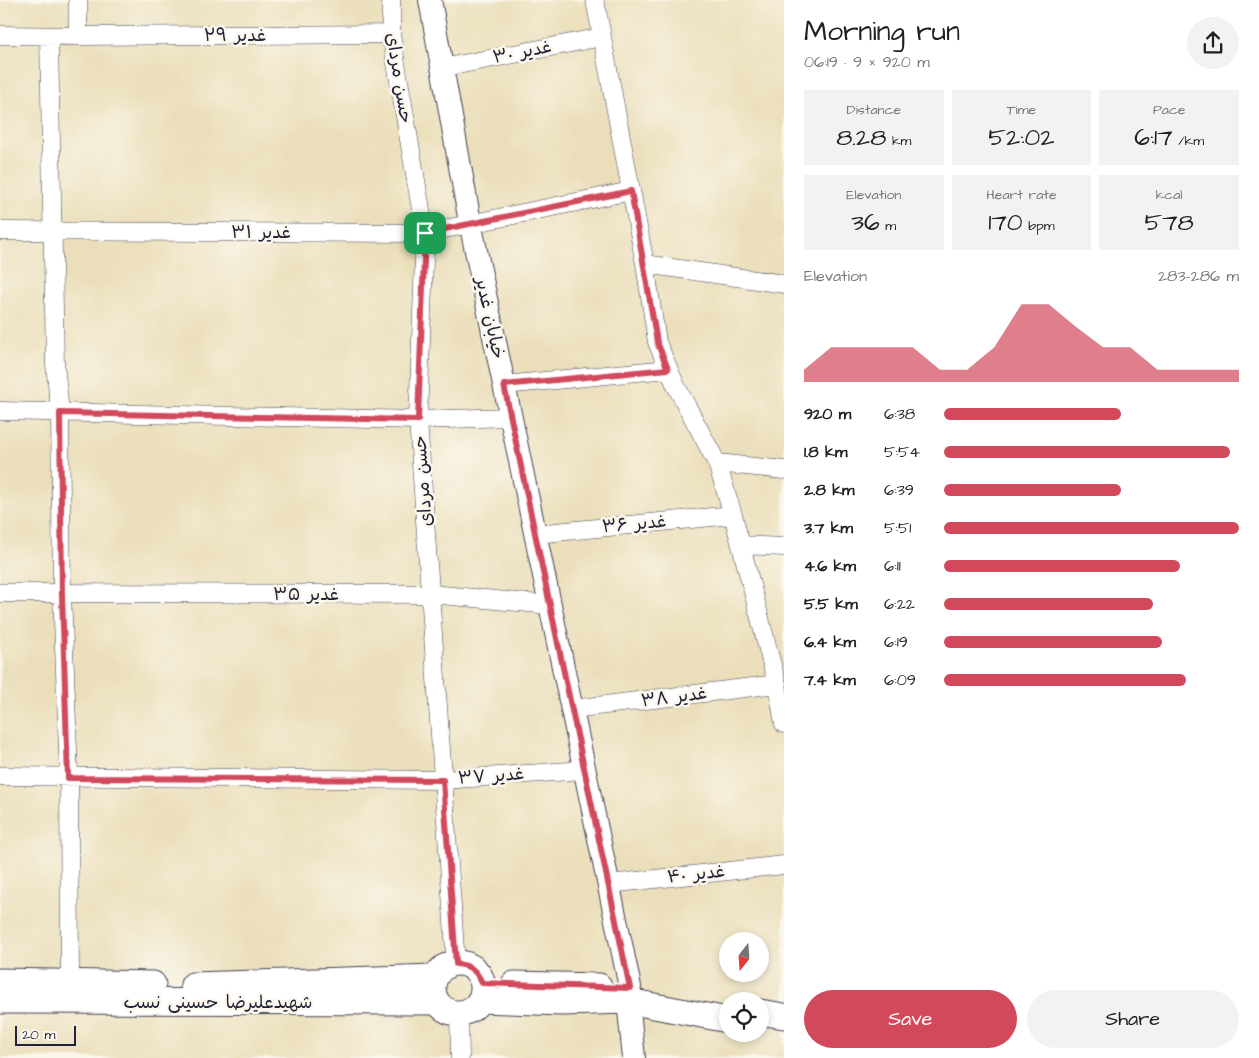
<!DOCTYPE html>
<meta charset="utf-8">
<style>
body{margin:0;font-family:"Architects Daughter","Playpen Sans Arabic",sans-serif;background:#f2f2f2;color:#202124;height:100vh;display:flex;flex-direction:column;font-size:19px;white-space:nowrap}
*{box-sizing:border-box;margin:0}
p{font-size:16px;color:#757577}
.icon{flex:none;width:28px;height:28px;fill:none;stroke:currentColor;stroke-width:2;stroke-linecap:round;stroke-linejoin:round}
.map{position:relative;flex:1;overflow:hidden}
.details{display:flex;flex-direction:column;background:#fff;width:475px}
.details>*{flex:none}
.needle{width:32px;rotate:197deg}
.fabs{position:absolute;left:719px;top:932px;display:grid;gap:10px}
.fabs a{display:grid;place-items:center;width:50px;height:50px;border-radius:50%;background:#fff;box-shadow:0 2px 8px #0003;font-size:25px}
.scale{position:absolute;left:15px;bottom:12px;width:61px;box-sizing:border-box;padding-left:5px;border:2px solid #22223b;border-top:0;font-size:14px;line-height:18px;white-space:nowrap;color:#22223b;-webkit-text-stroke:4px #fbf7ec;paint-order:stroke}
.pin{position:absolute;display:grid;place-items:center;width:42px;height:42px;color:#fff;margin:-21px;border-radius:10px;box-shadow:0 2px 8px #0006}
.round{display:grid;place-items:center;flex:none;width:52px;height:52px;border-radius:26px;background:#f2f2f2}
.summary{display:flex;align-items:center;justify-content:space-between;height:85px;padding:0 20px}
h1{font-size:28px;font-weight:600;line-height:38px}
.metrics{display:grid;grid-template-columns:repeat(3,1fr);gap:8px;height:85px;padding:5px 20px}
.metrics div{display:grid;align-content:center;border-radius:0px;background:#f2f2f2;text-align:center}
.metrics b{font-size:25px;font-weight:600}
.metrics small{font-size:14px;font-weight:400}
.metrics p{font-size:14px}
.chart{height:140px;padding:10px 20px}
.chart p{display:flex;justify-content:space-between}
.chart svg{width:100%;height:90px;margin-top:5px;fill:#d1495b;opacity:.7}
.button{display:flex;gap:10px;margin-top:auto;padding:10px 20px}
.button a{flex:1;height:58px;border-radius:30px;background:#d1495b;color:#fff;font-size:20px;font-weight:600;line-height:58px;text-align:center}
.button a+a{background:#f2f2f2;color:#202124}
ul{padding:0 20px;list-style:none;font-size:16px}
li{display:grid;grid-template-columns:80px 60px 1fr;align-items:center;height:38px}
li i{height:12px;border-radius:6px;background:#d1495b}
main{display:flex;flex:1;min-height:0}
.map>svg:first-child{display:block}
</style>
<main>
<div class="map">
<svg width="784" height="1058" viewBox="0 0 784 1058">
<rect width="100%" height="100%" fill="#fbf7ec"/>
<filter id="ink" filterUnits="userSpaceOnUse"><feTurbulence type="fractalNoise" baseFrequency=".02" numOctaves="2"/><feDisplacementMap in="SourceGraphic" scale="10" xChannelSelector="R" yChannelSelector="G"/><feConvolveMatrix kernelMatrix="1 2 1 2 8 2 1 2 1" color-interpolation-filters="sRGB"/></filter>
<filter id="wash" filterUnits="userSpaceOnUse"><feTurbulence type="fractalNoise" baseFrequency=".0096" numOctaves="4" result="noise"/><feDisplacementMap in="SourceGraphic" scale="20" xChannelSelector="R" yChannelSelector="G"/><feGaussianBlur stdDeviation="1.12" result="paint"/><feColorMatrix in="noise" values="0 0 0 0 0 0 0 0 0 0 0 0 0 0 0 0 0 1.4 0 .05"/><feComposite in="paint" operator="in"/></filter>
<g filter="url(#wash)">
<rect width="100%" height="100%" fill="#ebdfbb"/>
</g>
<g filter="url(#ink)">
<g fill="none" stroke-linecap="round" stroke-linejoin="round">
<defs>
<path id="minor" d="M78,0V36
M391,0V34L425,233L418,420L456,964
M595,0L645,264L657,342L676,386L717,463L733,515L777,684L784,724
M0,35L78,36L391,34
M49,36L55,364L60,413L62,594L69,777L70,983
M442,68L602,37
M0,231L425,233L631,191
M645,264L784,284
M504,385L668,369
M0,411L418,420L510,417
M717,463L784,470
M535,534L733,515
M741,545L784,547
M0,593L431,594L550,605
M572,709L777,684
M0,776L443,780L584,770
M609,884L784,865
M459,1013L460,1058"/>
<path id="tertiary" d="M430,0L470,222L630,987
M628,1001L634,1058"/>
<path id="secondary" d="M433 988a25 25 0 1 1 50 0a25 25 0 1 1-50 0Z
M0,981L153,984
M514,984L599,986
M193,985L435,977
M480,1000L562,1003L628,1001L728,1020
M0,1001L437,1002
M760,1012L784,1016"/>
</defs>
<use href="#minor" stroke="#403e4e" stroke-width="19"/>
<use href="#tertiary" stroke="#403e4e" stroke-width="24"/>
<use href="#secondary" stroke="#403e4e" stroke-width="27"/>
<use href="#minor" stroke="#fff" stroke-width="18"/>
<use href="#tertiary" stroke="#fff" stroke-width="22"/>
<use href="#secondary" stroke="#fff" stroke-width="25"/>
</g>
</g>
<g fill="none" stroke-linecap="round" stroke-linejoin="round" filter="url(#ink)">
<defs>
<path id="route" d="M631,191L657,342L668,369L504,385L630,988L482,983C476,970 470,965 456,964L443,780L68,778L62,594L60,413L418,420L425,233Z"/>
</defs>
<use href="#route" stroke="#fff" stroke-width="10"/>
<use href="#route" stroke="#d1495b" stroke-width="6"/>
</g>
<g text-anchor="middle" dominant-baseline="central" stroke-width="5" stroke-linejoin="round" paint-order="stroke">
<g font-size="18" fill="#22223b" stroke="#fbf7ec">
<text x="235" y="35">غدیر ۲۹</text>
<text transform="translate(522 52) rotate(-11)">غدیر ۳۰</text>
<text transform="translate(399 78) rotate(81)">حسن مردای</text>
<text x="261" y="232">غدیر ۳۱</text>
<text transform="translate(490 318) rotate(78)">خیابان غدیر</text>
<text transform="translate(423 481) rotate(-94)">حسن مردای</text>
<text transform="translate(634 524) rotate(-5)">غدیر ۳۶</text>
<text x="306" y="594">غدیر ۳۵</text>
<text transform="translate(674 697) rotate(-7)">غدیر ۳۸</text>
<text transform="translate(491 776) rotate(-4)">غدیر ۳۷</text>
<text transform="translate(696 874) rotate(-6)">غدیر ۴۰</text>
<text x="218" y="1002">شهیدعلیرضا حسینی نسب</text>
</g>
</g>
</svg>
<div class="fabs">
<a><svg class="needle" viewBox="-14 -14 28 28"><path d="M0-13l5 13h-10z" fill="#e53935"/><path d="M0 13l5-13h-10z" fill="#757577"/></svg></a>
<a><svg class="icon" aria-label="locate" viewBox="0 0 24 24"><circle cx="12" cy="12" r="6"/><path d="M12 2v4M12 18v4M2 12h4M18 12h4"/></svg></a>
</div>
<div class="scale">20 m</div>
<div class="pin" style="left:425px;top:233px;background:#1e9e55"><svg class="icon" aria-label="arrive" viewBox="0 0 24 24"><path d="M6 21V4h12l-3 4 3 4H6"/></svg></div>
</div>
<section class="details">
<div class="summary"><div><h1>Morning run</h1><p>06:19 · 9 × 920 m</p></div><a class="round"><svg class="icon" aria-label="share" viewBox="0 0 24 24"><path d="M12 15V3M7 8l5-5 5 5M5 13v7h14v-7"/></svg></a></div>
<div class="metrics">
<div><p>Distance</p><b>8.28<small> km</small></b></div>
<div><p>Time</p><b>52:02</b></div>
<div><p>Pace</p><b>6:17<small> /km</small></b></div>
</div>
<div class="metrics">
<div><p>Elevation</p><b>36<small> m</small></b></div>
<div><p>Heart rate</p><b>170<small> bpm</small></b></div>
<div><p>kcal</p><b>578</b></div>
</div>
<div class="chart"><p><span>Elevation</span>283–286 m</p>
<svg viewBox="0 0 160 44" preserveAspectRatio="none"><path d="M0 44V38L10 27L20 27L30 27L40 27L50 38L60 38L70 27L80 6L90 6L100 17L110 27L120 27L130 38L140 38L150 38L160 38V44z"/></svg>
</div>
<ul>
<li><b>920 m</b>6:38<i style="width:60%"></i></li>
<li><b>1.8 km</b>5:54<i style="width:97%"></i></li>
<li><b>2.8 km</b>6:39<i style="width:60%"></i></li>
<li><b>3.7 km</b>5:51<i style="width:100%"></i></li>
<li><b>4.6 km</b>6:11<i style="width:80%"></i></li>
<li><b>5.5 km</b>6:22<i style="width:71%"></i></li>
<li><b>6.4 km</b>6:19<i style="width:74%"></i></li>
<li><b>7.4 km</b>6:09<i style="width:82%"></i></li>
</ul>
<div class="button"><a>Save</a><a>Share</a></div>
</section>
</main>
